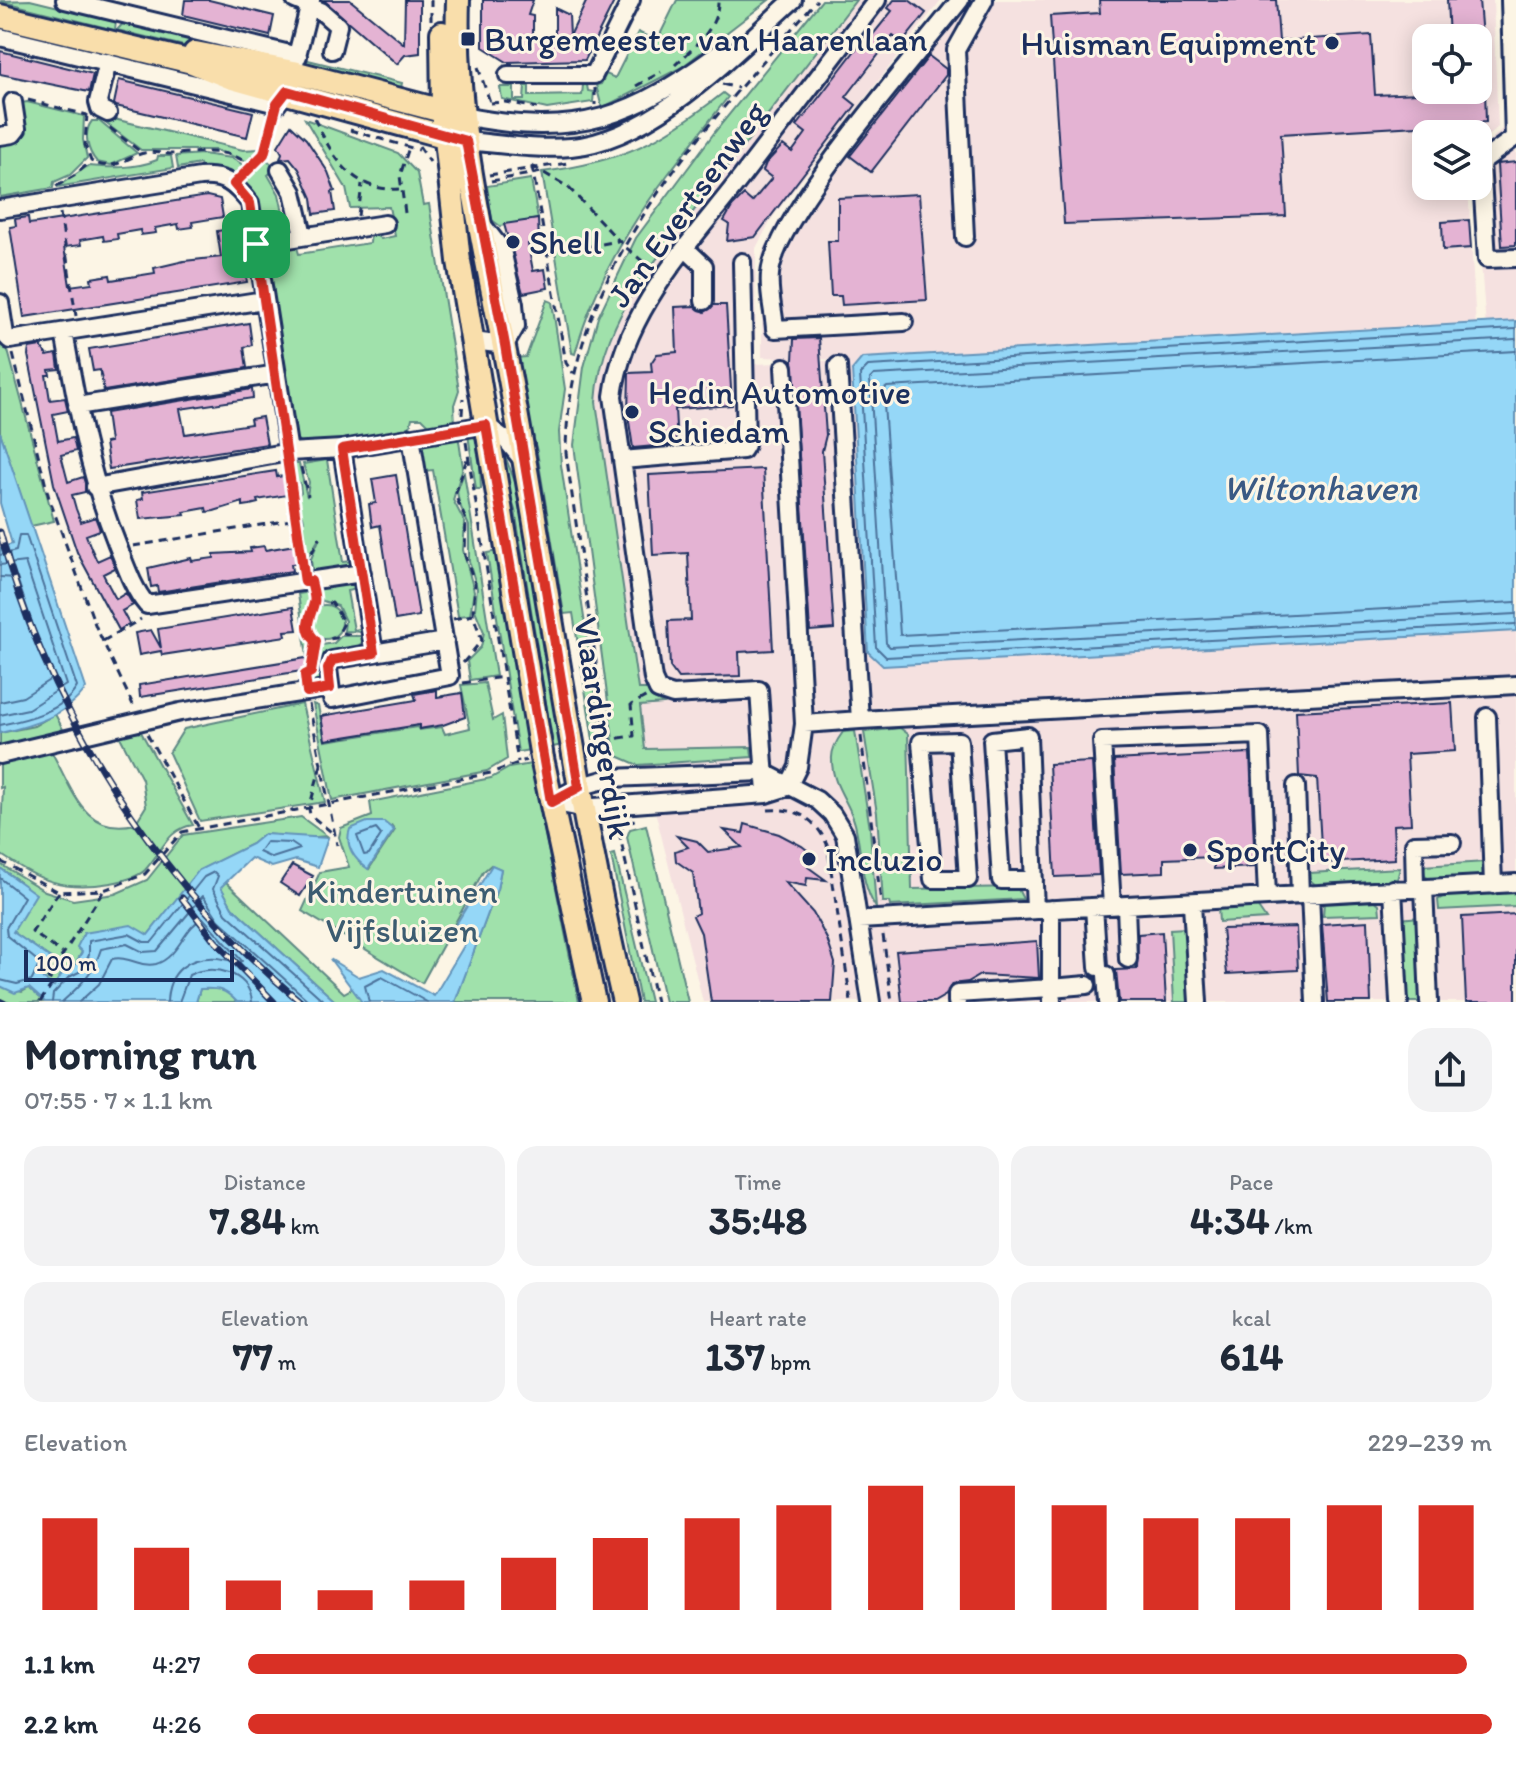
<!DOCTYPE html>
<meta charset="utf-8">
<style>
body{margin:0;font-family:Itim,sans-serif;background:#f2f2f3;color:#1f2937;height:100vh;display:flex;flex-direction:column;font-size:30px;white-space:nowrap}
*{box-sizing:border-box;margin:0}
p{font-size:26px;color:#747a83}
.icon{flex:none;width:44px;height:44px;fill:none;stroke:currentColor;stroke-width:2;stroke-linecap:round;stroke-linejoin:round}
.map{position:relative;height:1002px;overflow:hidden}
.side{display:flex;flex-direction:column;background:#fff;flex:1}
.side>*{flex:none}
.buttons{position:absolute;left:1412px;top:24px;display:grid;gap:16px}
.buttons a{display:grid;place-items:center;width:80px;height:80px;border-radius:16px;background:#fff;box-shadow:0 4px 20px #0003;font-size:40px}
.scale{position:absolute;left:24px;bottom:20px;width:210px;box-sizing:border-box;padding-left:8px;border:4px solid #1b2f5e;border-top:0;font-size:22px;line-height:28px;white-space:nowrap;color:#1b2f5e;-webkit-text-stroke:6px #fcf5e5;paint-order:stroke}
.pin{position:absolute;display:grid;place-items:center;width:68px;height:68px;color:#fff;margin:-34px;border-radius:16px;box-shadow:0 4px 12px #0006}
.round{display:grid;place-items:center;flex:none;width:84px;height:84px;border-radius:24px;background:#f2f2f3}
.summary{display:flex;align-items:center;justify-content:space-between;height:136px;padding:0 24px}
h1{font-size:44px;font-weight:700;line-height:60px}
.metrics{display:grid;grid-template-columns:repeat(3,1fr);gap:12px;height:136px;padding:8px 24px}
.metrics div{display:grid;align-content:center;border-radius:20px;background:#f2f2f3;text-align:center}
.metrics b{font-size:40px;font-weight:700}
.metrics small{font-size:22px;font-weight:400}
.metrics p{font-size:22px}
.chart{height:224px;padding:16px 24px}
.chart p{display:flex;justify-content:space-between}
.chart svg{width:100%;height:144px;margin-top:8px;stroke:#d93025;stroke-width:6}
ul{padding:0 24px;list-style:none;font-size:26px}
li{display:grid;grid-template-columns:128px 96px 1fr;align-items:center;height:60px}
li i{height:20px;border-radius:10px;background:#d93025}
.map>svg:first-child{display:block}
</style>
<div class="map">
<svg width="1516" height="1002" viewBox="0 0 1516 1002">
<rect width="100%" height="100%" fill="#fcf5e5"/>
<filter id="ink" filterUnits="userSpaceOnUse"><feTurbulence type="fractalNoise" baseFrequency=".0125" numOctaves="2"/><feDisplacementMap in="SourceGraphic" scale="16" xChannelSelector="R" yChannelSelector="G"/><feConvolveMatrix kernelMatrix="1 2 1 2 8 2 1 2 1" color-interpolation-filters="sRGB"/></filter>
<g filter="url(#ink)">
<path fill="#f5e1e0" fill-rule="evenodd" d="M828,0H941L772,218L756,248L755,364L845,360L762,357V254L777,223L946,0H1493L1498,127L1478,145V134H1426V186H1468L1476,328L1516,627V1002H703L637,739L593,383L613,316ZM1426,38H1478V90H1426Z
M1500,0H1516V326L1486,328L1475,186L1478,152L1505,126Z"/>
<path fill="#a0e1ab" stroke="#5e8884" stroke-width="2" fill-rule="evenodd" d="M30,0L116,21L115,30L0,1Z
M677,0H769L682,67L602,108L596,85L601,84L606,74L615,78L638,32L657,41Z
M822,0H856L639,282C616,320 599,356 596,402L638,689H648L651,697L663,704L640,706L645,749L751,747L752,757L638,765L615,755L574,445L584,367L598,317L636,238L714,133Z
M127,19L146,24L149,29L266,57L209,52L117,30Z
M304,59L402,83L400,93L304,65Z
M583,85H587L588,91L594,92L593,102L547,109L502,99L500,87H514V100H524L525,86H529V96L582,95Z
M723,93L728,97C661,183 605,247 575,354L572,353L542,172C621,162 661,142 723,93Z
M94,94L110,118L243,150L261,149L248,162L215,150H141L91,112Z
M27,102L84,116L83,140L87,158L70,175L54,182L53,188L0,197V140L25,128L21,103Z
M305,119L398,153L417,173L423,205L429,204L459,390L454,405L455,424L431,427L422,418H412L410,427L402,432L308,448L291,435L265,253L296,244L299,254L370,243L371,232L381,239L395,236L389,207L350,208L346,188Z
M92,121H99L137,153L111,165L97,162C87,151 83,132 92,121Z
M202,154L231,158L245,166L234,177L202,170L200,164L178,168L176,156Z
M158,156H171L173,168L57,187L88,166C110,168 135,169 157,160Z
M266,159L276,168L268,175L279,194L286,226L259,231L242,184Z
M531,179L538,219L500,226L492,220L487,186Z
M547,300L552,302L565,389L559,432L561,465L602,737L593,740L573,613L564,614L537,452L514,358L526,357Z
M0,343L7,347L54,521L31,526L0,432Z
M468,434L479,440L481,489H476Z
M458,435L463,467L453,500L465,523L463,550L474,591L470,615L458,616L433,470L424,471L421,450L424,442Z
M499,440L523,503L562,745L553,747L515,510L499,461Z
M327,460L343,562L353,561C348,575 327,575 313,578L311,559L320,537L308,557V579L299,521H304L303,516H298L295,495L301,493L300,483H292L289,464H299L307,497L309,482L303,464Z
M464,473L496,676L470,680L467,661L481,647L484,632L475,610L477,588L469,561V526L459,503L457,491Z
M498,551L530,750L518,752L487,553Z
M348,581L357,589L347,591L354,630L364,628L365,632L344,631L345,621L338,606L317,599L314,587Z
M311,592L312,602C298,624 311,625 313,644C314,651 310,662 309,670L298,594Z
M308 622a17 17 0 1 1 34 0a17 17 0 1 1-34 0Z
M341,636H365V640L355,649L323,656L320,682L311,687L309,675L314,672L316,646L334,643Z
M485,683L493,720L502,715L507,759L487,771L332,800L313,704L318,706L325,741L417,727L419,730L442,727L445,734L470,728L461,685Z
M302,704L325,802L200,821L169,753L184,729Z
M55,714L66,735L0,749V733L34,726Z
M900,728L908,734L912,889L1017,887L1023,899L890,906L889,902H883L877,813L864,732Z
M855,731L870,829L876,908C860,883 862,852 855,824C849,801 832,786 832,760C831,750 837,740 843,732Z
M141,732L193,825C167,829 162,852 145,870C137,878 122,881 111,883C61,891 41,881 0,854L3,787L0,788V760L51,751C73,789 83,836 135,824L146,806L142,779L119,735Z
M531,764L579,1002H455L497,889L501,869L491,865L483,872L422,983L302,911L320,872L349,867L339,837L341,828L372,816L370,802L491,778L509,768ZM392,826L395,830L369,869L359,862Z
M301,817L327,836L306,838L264,834L252,844L200,870L148,935L82,952L74,967L65,969L54,986L41,978L52,959L13,932L19,881L0,868V864L45,891L73,900L115,894L147,880L183,835Z
M646,825L688,1002H665L627,837L630,829Z
M615,854L650,1002H640L611,855Z
M1485,862L1483,874L1476,878L1432,881L1425,876L1423,866Z
M1400,868L1397,880L1389,883L1318,887L1310,880L1309,873Z
M225,881L344,993L353,988L364,1002H336L232,907L220,886Z
M1512,891L1516,893V906L1439,910L1438,900L1446,895Z
M1374,900L1379,904L1380,914L1323,916L1324,902Z
M1257,906L1266,919L1219,922L1218,907Z
M1419,917L1424,1002H1404L1400,919Z
M1185,928L1189,1002H1174L1170,929Z
M0,986L22,992L29,988L45,1002H0Z
M216,988L227,991L237,1002H196L200,989Z"/>
<path fill="#95d7f7" stroke="#6494ba" stroke-width="2" d="M1516,321V631L883,666L868,652L852,370L862,358Z
M0,432L86,688C67,716 31,726 0,733V548L12,544L0,503Z
M367,822H384L394,830L368,869C355,860 344,846 350,829Z
M264,834L328,838L318,867L296,860L272,867L251,858L221,887L232,907L336,1002H237C225,989 218,988 200,989L196,1002H45L29,988L15,993L0,986V868L36,894L13,932L52,959L42,978L54,986L65,969L74,967L82,952L77,947L84,933L131,925L148,935L199,870L252,844Z
M492,865L501,869L497,889L455,1002H362L330,959L359,977L384,969L434,996L465,944V934L455,926Z"/>
<g fill="none" stroke-linecap="round" stroke-linejoin="round">
<path stroke="#4c729b" stroke-width="2" d="M1516,329L868,366L860,374L876,647L886,657L1516,624
M1516,339L874,375L870,379L886,643L890,647L1516,614
M1516,351L887,387L883,390L900,635L1516,602
M0,555L16,551L19,535H26L77,687C64,711 25,720 0,725
M0,565L25,562L66,685L28,709L0,715
M0,577L17,578L51,679L23,697L0,702
M376,829L381,835L369,854L364,855L357,836Z
M266,842L291,843L300,849L272,858L259,852Z
M0,878L24,897L6,928L7,936L40,963L32,980L17,984L0,980
M52,1002L53,994L69,977L81,971L89,955V941L129,934L144,942H152L204,877L214,872L218,876L213,889L226,913L325,1002
M62,1002C80,986 94,972 101,949L127,944L143,952L157,951L203,896L219,920L310,1002
M79,1002L99,984L112,959C128,955 140,968 156,964C179,957 184,927 203,918L242,961C234,963 227,959 218,958C188,956 168,971 167,1002
M179,1002L189,975C212,963 250,972 252,1002
M369,1002L365,986L382,977L427,1002"/>
</g>
<path fill="#e4b3d3" stroke="#1b2f5e" stroke-width="2" d="M185,0H209L274,16L270,36L183,15Z
M323,0H350L404,44L405,0H420V53L405,55L397,64Z
M483,0H533L528,15L533,16V37H555V8L569,15L570,36L587,0H615L585,60L507,62L483,47Z
M894,0H909L926,13L902,43L893,36L846,97L856,105L755,237L727,241L729,224L724,221L732,207L744,195L752,202L772,178L763,171L766,163L783,145L792,152L806,133L797,126L867,35L871,37L892,11L888,8Z
M1099,0H1276L1279,41L1371,35L1375,95L1485,90L1486,122L1281,134L1286,216L1064,224L1050,16L1100,13Z
M1447,0H1479L1482,38H1449Z
M0,51L93,74L89,92L0,74Z
M929,56L946,69V75L871,172L850,156Z
M119,80L253,112L247,137L116,106L114,104Z
M291,125L306,139L328,172L335,191L332,192L335,211L314,214L312,198L299,169L290,158L280,159L282,153L278,146Z
M1516,162V245L1502,246L1497,164Z
M919,194L927,300L842,305L841,296H831L828,241H838V198Z
M207,196L220,199L223,217L192,222L193,227L179,229L178,224L155,228L156,233L148,234L141,235L140,230L117,234L118,239L104,241L103,236L80,240L81,245L64,247L70,286L92,283L91,278L110,275L111,280L155,273L154,268L184,261L221,257L217,231L230,229L234,255L241,254L247,282L24,317L10,227L16,226L15,219L28,217L29,224L37,223Z
M538,219L539,242L528,244L533,271L545,269L548,288L523,293L504,224Z
M1469,220L1471,248L1443,250L1442,222Z
M714,305H726L732,405L675,409L677,444L633,448L628,415L629,373L652,372L651,363L657,354L677,352L675,307L695,306L705,312Z
M249,323L252,345L244,347L247,368L104,391L100,370L93,371L89,349Z
M819,338L826,435L822,451L834,629L810,631L793,361L794,339Z
M41,346L47,356L57,354L59,369L49,370L50,375H46L50,400L65,398L68,411L53,414L58,441L73,438L76,451L61,455L68,482L83,477L85,483V492L72,495L76,509L81,522L95,517L100,530L86,535L91,548L97,561L110,555L115,568L103,574L109,586L116,599L126,593L133,605L122,611L129,624L119,630L77,552L54,484L28,355L29,348Z
M252,389L253,398L180,409L185,434L251,424L250,419L262,417L267,444L109,469L105,443L110,442L106,413Z
M763,469L773,650L739,652L740,676L678,678L670,667L668,621L691,620L688,553L653,555L649,475Z
M276,471L277,477L284,476L287,495L257,500L258,503L250,505L243,506V502L214,511L207,512L206,508L184,512L185,515L140,519L137,500L143,499L142,492Z
M396,475L419,616L395,620L380,525L372,527L369,504L376,503L372,479Z
M295,545L298,563L291,564L292,571L158,592L157,586L151,587L148,568L191,558L192,561L214,558V554L251,552L250,548L264,546L265,550Z
M293,607L297,630L285,631L286,636L162,655L161,651L139,655L135,633L151,630L161,648L158,629Z
M306,658L308,670L140,697L139,685Z
M437,690V697L462,693L465,717L443,725L419,729V725L325,740L321,716L416,700L414,694Z
M1452,703L1455,751L1407,754L1411,824L1393,825L1395,859L1322,863L1317,778L1299,776L1296,711Z
M1250,753L1255,867L1214,869V857L1164,859V872L1121,874L1114,760Z
M1092,762L1099,875L1055,877L1049,764Z
M745,824L779,834L802,846L807,850L808,867L826,880L807,878L806,886L785,882L813,913L827,939L835,963L832,1002H711L701,933L693,916L698,913L693,873L676,861L675,851L688,847L677,836L697,841L708,852L742,847L724,830L743,833Z
M292,865L313,876L300,896L280,883Z
M1516,914V1002H1466L1462,917Z
M1368,921L1371,1002H1328L1322,924Z
M1296,927L1298,970L1227,974L1222,929Z
M1162,932L1166,1002H1119L1116,970L1137,969L1138,934Z
M1037,941L1039,978L980,975L968,982L952,984L946,995L934,1002H902L896,951Z"/>
<g fill="none" stroke-linecap="round" stroke-linejoin="round">
<defs>
<path id="minor" d="M65,0L298,56
M295,0L321,11L338,26L332,50
M1510,0L1514,138L1481,162L1487,259L1516,258
M0,37L277,104L287,91
M108,62L98,102L100,109L108,113
M295,63L311,0
M508,75H594L631,0
M463,116C580,139 631,118 725,49
M0,136L13,134L17,129L13,102
M466,141C501,144 536,150 571,147C653,140 734,53 793,0
M280,170L293,192L303,235
M0,209L200,177C225,175 235,184 250,203L289,452
M965,237L956,50L984,0
M256,244L385,224
M686,249L704,266V301
M0,303L5,335L10,340L264,300
M904,322L775,329C774,312 768,292 770,274C774,216 918,54 960,0
M64,332C77,406 89,475 117,544C125,564 133,589 147,605L362,573
M473,341L505,345L516,326L514,304L502,250L481,223
M784,367L804,724
M77,406L277,374
M411,437L450,676L332,699L328,669L332,660L445,641
M342,449L374,653
M622,460L743,450L746,445L742,262
M95,487L289,452L342,449L486,425L506,440L524,462
M1487,717L1493,885
M860,720L1516,685
M959,741L968,879H933L921,742Z
M0,755L180,712L330,688
M1296,786L1300,894
M766,794L759,690L673,695L658,690L653,679L613,396C624,310 689,245 740,179C786,119 831,60 877,0
M551,802L581,808L766,794L788,787L798,767L804,724L860,720L838,366
M551,802L579,787L610,778L763,772L817,800L832,814L845,835L871,1002
M1034,880H1001L992,740L1028,736L1035,910
M1415,888L1414,844L1452,843
M1424,888L1429,1002
M1393,889L1399,1002
M1310,894L1315,1002
M1192,904L1198,1002
M1112,906L1102,741L1260,735L1267,896
M1126,906L1128,959
M1094,907L1098,967
M859,920L1516,883
M1106,975L1108,1002
M957,1002V994L1051,988V909
M1052,1002L1051,988L1087,985"/>
<path id="major" d="M458,0C453,135 491,268 514,401C550,602 577,802 624,1002
M0,16L192,62L232,78L458,140
M442,33L443,111L459,261L542,758L594,1002
M195,53L293,72L454,114"/>
</defs>
<use href="#minor" stroke="#1b2f5e" stroke-width="22"/>
<use href="#major" stroke="#1b2f5e" stroke-width="28"/>
<path stroke="#1b2f5e" stroke-width="3" stroke-dasharray="8 6" stroke-linecap="butt" d="M431,20V0
M675,65C694,47 719,28 718,0
M478,67L490,102
M722,84L738,88
M636,86L661,72
M595,88V105
M28,100L87,115
M490,103L505,102L537,108
M87,114L85,145L91,161C113,173 124,158 144,153C151,151 162,153 169,154C195,154 230,145 249,166
M314,118C332,155 351,192 399,189
M110,128L142,153
M350,130L419,150
M419,146L430,162
M532,166L566,363L573,373
M532,166L568,187L623,245L653,270
M241,174L264,154L274,118
M489,175L568,163
M491,181L542,172
M56,186L74,176L91,161
M60,213L76,316
M405,213L400,176L409,147
M358,216L362,184
M547,254L618,241
M13,354L49,498L96,627L135,709
M462,415L463,398
M466,442L518,762
M301,467L308,496
M287,468L303,567
M133,546L303,518
M310,566L309,558L320,537
M314,603H332L344,623L336,638L316,641
M453,619L473,615
M342,633L356,635
M103,641L141,619
M463,663L482,640L473,615L475,583L465,556L466,520L455,495L467,459
M305,676L311,672L316,641C299,625 316,611 313,594
M463,683L503,677
M309,704L337,845
M147,734L199,828
M861,736L881,903
M604,740L634,736L631,705L647,696
M607,763L603,711L566,453C567,268 703,131 817,0
M321,765L309,809L310,815L335,835
M768,810C797,808 814,817 827,844L851,1002
M616,818L656,1002
M618,833L626,823L637,819
M0,861L59,892L104,890L145,874L182,832L491,773L526,760
M59,892L32,932L62,953
M883,935L892,1002
M0,999L6,1002
M40,1002L54,981L48,978L104,890"/>
<use href="#minor" stroke="#fcf5e5" stroke-width="16"/>
<use href="#major" stroke="#f9deab" stroke-width="22"/>
<defs>
<path id="rail" d="M0,532C47,711 158,884 301,1002
M182,898L215,941L274,1002"/>
</defs>
<use href="#rail" stroke="#1b2f5e" stroke-width="7"/>
<use href="#rail" stroke="#fcf5e5" stroke-width="4" stroke-dasharray="12" stroke-linecap="butt"/>
</g>
</g>
<g fill="none" stroke-linecap="round" stroke-linejoin="round" filter="url(#ink)">
<defs>
<path id="route" d="M287,91L466,141L505,345L579,787L551,802L486,425L342,449L374,653L332,660L328,669L330,688L307,692L305,675L311,672L316,641C301,627 311,617 314,603C316,598 312,587 311,581L305,582L250,203L234,184L264,154L277,104Z"/>
</defs>
<use href="#route" stroke="#fff" stroke-width="16"/>
<use href="#route" stroke="#d93025" stroke-width="10"/>
</g>
<g fill="#1b2f5e" stroke="#fcf5e5" stroke-width="3">
<rect x="460" y="31" width="16" height="16" rx="4"/>
<circle cx="1332" cy="43" r="8"/>
<circle cx="513" cy="242" r="8"/>
<circle cx="632" cy="412" r="8"/>
<circle cx="1190" cy="850" r="8"/>
<circle cx="809" cy="859" r="8"/>
</g>
<g text-anchor="middle" dominant-baseline="central" stroke-width="6" stroke-linejoin="round" paint-order="stroke">
<g font-size="34" fill="#1b2f5e" stroke="#fcf5e5" text-anchor="start">
<text x="484" y="39">Burgemeester van Haarenlaan</text>
<text x="1316" y="43" text-anchor="end">Huisman Equipment</text>
<text x="529" y="242">Shell</text>
<text x="648" y="392">Hedin Automotive<tspan x="648" dy="39">Schiedam</tspan></text>
<text x="1206" y="850">SportCity</text>
<text x="825" y="859">Incluzio</text>
</g>
<g font-size="34" fill="#1b2f5e" stroke="#fcf5e5">
<text transform="translate(687 204) rotate(-54)">Jan Evertsenweg</text>
<text transform="translate(603 728) rotate(81)">Vlaardingerdijk</text>
</g>
<g font-size="34" fill="#3c5c71" stroke="#fcf5e5">
<text x="402" y="891">Kindertuinen<tspan x="402" dy="39">Vijfsluizen</tspan></text>
</g>
<g font-size="36" font-style="italic" fill="#3a5984" stroke="#fcf5e5">
<text x="1320" y="487">Wiltonhaven</text>
</g>
</g>
</svg>
<div class="buttons">
<a><svg class="icon" aria-label="locate" viewBox="0 0 24 24"><circle cx="12" cy="12" r="6"/><path d="M12 2v4M12 18v4M2 12h4M18 12h4"/></svg></a>
<a><svg class="icon" aria-label="layers" viewBox="0 0 24 24"><path d="M12 4l9 5-9 5-9-5zM3 14l9 5 9-5"/></svg></a>
</div>
<div class="scale">100 m</div>
<div class="pin" style="left:256px;top:244px;background:#1e9e55"><svg class="icon" aria-label="arrive" viewBox="0 0 24 24"><path d="M6 21V4h12l-3 4 3 4H6"/></svg></div>
</div>
<section class="side">
<div class="summary"><div><h1>Morning run</h1><p>07:55 · 7 × 1.1 km</p></div><a class="round"><svg class="icon" aria-label="share" viewBox="0 0 24 24"><path d="M12 15V3M7 8l5-5 5 5M5 13v7h14v-7"/></svg></a></div>
<div class="metrics">
<div><p>Distance</p><b>7.84<small> km</small></b></div>
<div><p>Time</p><b>35:48</b></div>
<div><p>Pace</p><b>4:34<small> /km</small></b></div>
</div>
<div class="metrics">
<div><p>Elevation</p><b>77<small> m</small></b></div>
<div><p>Heart rate</p><b>137<small> bpm</small></b></div>
<div><p>kcal</p><b>614</b></div>
</div>
<div class="chart"><p><span>Elevation</span>229–239 m</p>
<svg viewBox="0 0 160 44" preserveAspectRatio="none"><path d="M5 44V16M15 44V25M25 44V35M35 44V38M45 44V35M55 44V28M65 44V22M75 44V16M85 44V12M95 44V6M105 44V6M115 44V12M125 44V16M135 44V16M145 44V12M155 44V12"/></svg>
</div>
<ul>
<li><b>1.1 km</b>4:27<i style="width:98%"></i></li>
<li><b>2.2 km</b>4:26<i style="width:100%"></i></li>
</ul>
</section>
